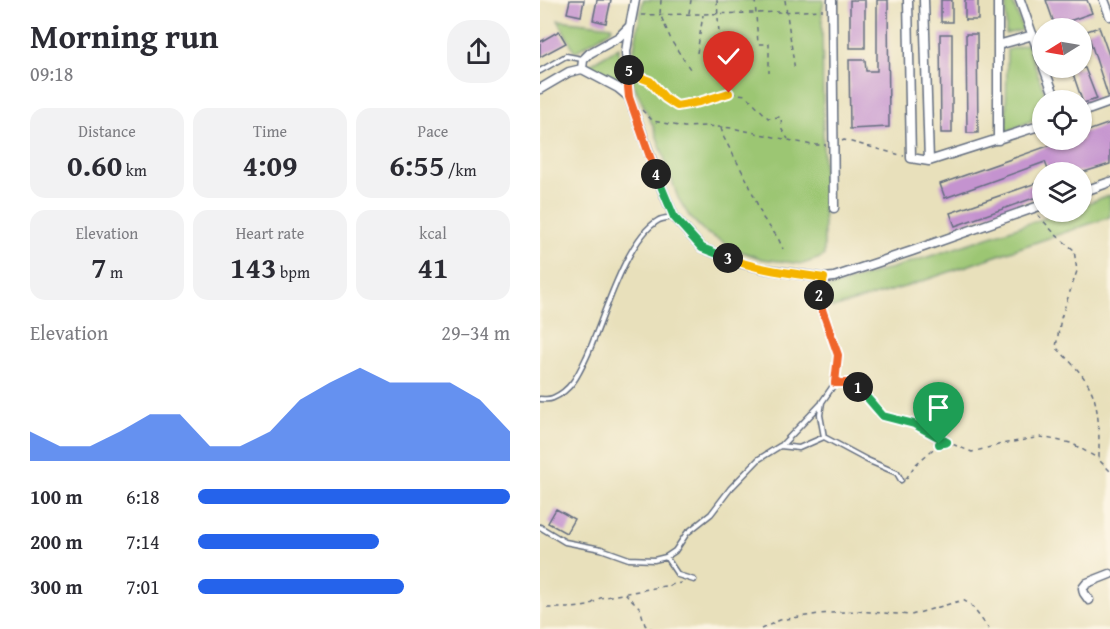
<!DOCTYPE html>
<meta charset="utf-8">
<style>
body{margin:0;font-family:"Gentium Book Plus",serif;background:#f2f2f3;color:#2b2b33;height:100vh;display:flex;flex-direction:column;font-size:22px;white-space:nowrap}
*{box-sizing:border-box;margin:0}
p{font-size:20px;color:#7c7c81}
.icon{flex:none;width:33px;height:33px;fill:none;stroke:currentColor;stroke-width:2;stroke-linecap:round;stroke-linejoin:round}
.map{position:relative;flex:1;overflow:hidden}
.sheet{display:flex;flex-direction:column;background:#fff;width:540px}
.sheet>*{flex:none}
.needle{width:39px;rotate:259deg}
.tools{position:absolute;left:492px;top:18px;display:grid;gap:12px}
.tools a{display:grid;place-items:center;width:60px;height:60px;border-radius:50%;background:#fff;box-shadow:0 2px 4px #0004;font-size:30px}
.pin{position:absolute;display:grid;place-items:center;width:51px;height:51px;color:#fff;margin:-62px -26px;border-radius:50% 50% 50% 0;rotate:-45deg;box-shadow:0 0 6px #0007}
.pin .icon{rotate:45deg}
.km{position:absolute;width:30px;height:30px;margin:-15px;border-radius:50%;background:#222;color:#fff;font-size:16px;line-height:30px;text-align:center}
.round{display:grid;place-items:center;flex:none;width:63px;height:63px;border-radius:24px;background:#f2f2f3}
.overview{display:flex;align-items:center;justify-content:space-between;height:102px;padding:0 30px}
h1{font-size:33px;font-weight:700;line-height:45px}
.stats{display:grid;grid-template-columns:repeat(3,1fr);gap:9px;height:102px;padding:6px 30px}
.stats div{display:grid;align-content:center;border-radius:15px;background:#f2f2f3;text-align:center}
.stats b{font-size:30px;font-weight:700}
.stats small{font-size:16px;font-weight:400}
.stats p{font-size:16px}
.chart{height:168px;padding:12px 30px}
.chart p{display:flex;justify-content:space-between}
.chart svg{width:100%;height:108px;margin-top:6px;fill:#2563eb;opacity:.7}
ul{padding:0 30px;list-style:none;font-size:20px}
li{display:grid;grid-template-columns:96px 72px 1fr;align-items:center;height:45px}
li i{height:15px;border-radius:8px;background:#2563eb}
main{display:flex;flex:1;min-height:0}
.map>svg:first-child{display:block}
</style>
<main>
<section class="sheet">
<div class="overview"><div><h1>Morning run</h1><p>09:18</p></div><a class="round"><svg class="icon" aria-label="share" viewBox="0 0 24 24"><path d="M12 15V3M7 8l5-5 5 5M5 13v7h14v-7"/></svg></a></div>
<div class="stats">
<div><p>Distance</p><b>0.60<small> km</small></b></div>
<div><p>Time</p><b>4:09</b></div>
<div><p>Pace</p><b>6:55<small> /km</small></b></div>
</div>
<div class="stats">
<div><p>Elevation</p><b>7<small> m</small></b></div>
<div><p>Heart rate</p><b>143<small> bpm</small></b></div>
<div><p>kcal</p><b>41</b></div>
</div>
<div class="chart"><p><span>Elevation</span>29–34 m</p>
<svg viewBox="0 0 160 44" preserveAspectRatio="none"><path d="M0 44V32L10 38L20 38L30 32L40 25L50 25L60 38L70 38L80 32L90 19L100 12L110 6L120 12L130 12L140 12L150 19L160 32V44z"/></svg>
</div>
<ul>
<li><b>100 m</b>6:18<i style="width:100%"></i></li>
<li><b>200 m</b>7:14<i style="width:58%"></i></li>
<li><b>300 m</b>7:01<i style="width:66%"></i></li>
</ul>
</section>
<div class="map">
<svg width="570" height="629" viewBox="0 0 570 629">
<rect width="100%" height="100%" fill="#fcf5e5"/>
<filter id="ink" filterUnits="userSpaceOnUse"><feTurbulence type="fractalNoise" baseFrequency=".0167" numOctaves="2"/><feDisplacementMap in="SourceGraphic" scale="12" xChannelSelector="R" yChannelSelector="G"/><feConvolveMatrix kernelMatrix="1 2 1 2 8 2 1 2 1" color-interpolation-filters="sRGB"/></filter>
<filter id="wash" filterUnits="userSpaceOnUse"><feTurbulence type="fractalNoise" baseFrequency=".008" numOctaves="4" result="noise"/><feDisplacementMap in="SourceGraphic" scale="24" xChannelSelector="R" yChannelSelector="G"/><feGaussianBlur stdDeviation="1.35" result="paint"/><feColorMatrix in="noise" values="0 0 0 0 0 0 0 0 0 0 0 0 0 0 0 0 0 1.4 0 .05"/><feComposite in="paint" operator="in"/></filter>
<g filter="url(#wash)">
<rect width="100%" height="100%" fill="#e8e0bb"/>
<path fill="#9cc673" stroke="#5c7a68" stroke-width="1.5" d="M103,0H284L282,10L284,252V255L280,258L263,264L222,259L200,251L166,233L149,216L138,198L114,128L93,83L90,71Z
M466,0H472L483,30L466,34Z
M18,20L72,26L71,30L35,52Z
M487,44L507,100H502V116L466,132L467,50Z
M79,47V71L82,77L78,79L47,66Z
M570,195V217L368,286L292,308L287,288L397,254L523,212H542V205Z"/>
<g id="blocks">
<path fill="#c493cf" d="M30,0H44L41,16L27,13Z
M57,0H71L66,23L53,20Z
M310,0H325V48H310Z
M337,0H348L349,127L310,129L309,60H325L326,71H337Z
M401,0H412V22H401Z
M425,0H438V20H425Z
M506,0H547L552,13L515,26Z
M559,27L570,58V96H568L547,31Z
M19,31L26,43L0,57V42Z
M400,34H412V133H401Z
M426,34H437L438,133H427Z
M531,68H545L557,99L543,103Z
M570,123V164L544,172H509L505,162L405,198L400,184L525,140H542V133Z
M502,181V195L415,226L410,213Z
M16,509L34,519L26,533L8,523Z"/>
</g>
</g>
<g filter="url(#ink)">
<use href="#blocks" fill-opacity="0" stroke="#636d7f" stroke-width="1.5"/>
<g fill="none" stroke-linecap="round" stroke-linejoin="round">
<defs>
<path id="service" d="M0,71L26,56L42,59
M284,278L278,299L298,355L295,383L282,402L280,415L284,437
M0,399C5,399 9,400 13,398C32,390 39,373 47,356C63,321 86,238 119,220C123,218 128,218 133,217
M241,446L281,404
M0,527L25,542L61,549L89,559L114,560L126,557L135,551L147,533L171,514L190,489L219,459L240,446L259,448L284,437L327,460L357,473L361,480
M126,557L138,575L154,580"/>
<path id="minor" d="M292,0L294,208
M368,0L371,158L389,161L502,125
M384,0L389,161
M458,0V140
M480,0L502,62
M564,0L570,16
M90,26L86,52L89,97L122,189L134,217L162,248L200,263L225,269L284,278L294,277L372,251L502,205
M458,45L493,35
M504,68L516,100
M42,69L78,88L89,97
M0,89L29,72L42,69L43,60L50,53L79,37L90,26L95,0
M542,112L570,102
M542,192L570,182
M549,600L544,593L543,588L547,583L570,574"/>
</defs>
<use href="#service" stroke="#636d7f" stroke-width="7"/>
<use href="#minor" stroke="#636d7f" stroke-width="11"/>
<path stroke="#636d7f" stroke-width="1.5" stroke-dasharray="4.5 4.5" stroke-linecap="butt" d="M121,0L120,14L132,42L150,69
M177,0L181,68
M215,0L218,44H229V73
M245,0L255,71
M149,13L151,0
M101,15L216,13L283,10
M157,53L163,15
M96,75L110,81L125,98L137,106L159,102L189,93L206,95L228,118L241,117L242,130L248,139
M102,110L113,121L144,127L166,126L192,128L272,145H286
M181,128L184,138L208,182L223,218L238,238L243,249
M302,141L304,140L364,156
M498,215L516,235L534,250L537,271L521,318L516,347C528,360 544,374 551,390C560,409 559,439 559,460L570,471
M302,383H312L319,387L343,416L374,424L406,442
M366,479L375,465L399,444L407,442L432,452L462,444L501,437L531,443L559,459
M85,593L100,608L105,625L112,629
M7,608H33L48,606L60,598L141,583
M221,629L240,620L279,614L316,611L371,615L423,600L431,605L449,629"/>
<use href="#service" stroke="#fff" stroke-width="4"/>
<use href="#minor" stroke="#fff" stroke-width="8"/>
</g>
</g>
<g fill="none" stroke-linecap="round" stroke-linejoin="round" filter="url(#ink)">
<defs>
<path id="split-1" d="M318,387L343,416L374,424L407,442L399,444"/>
<path id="split-2" d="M279,295L278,298L298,355L295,383H312L318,387"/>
<path id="split-3" d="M188,258C218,270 251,273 284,278L279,295"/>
<path id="split-4" d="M116,174L134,217L162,248L188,258"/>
<path id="split-5" d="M89,70L86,67L89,97L116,174"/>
<path id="split-6" d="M89,70L94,75L110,81L125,98L137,106L159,102L189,93"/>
</defs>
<use href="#split-1" stroke="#fff" stroke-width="12"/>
<use href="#split-2" stroke="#fff" stroke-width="12"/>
<use href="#split-3" stroke="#fff" stroke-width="12"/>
<use href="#split-4" stroke="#fff" stroke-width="12"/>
<use href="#split-5" stroke="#fff" stroke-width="12"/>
<use href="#split-6" stroke="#fff" stroke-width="12"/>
<use href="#split-1" stroke="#22a559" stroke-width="8"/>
<use href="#split-2" stroke="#f0652b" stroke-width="8"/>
<use href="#split-3" stroke="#f5b400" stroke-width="8"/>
<use href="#split-4" stroke="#22a559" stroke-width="8"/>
<use href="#split-5" stroke="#f0652b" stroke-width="8"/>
<use href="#split-6" stroke="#f5b400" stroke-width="8"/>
</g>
</svg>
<div class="tools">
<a><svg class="needle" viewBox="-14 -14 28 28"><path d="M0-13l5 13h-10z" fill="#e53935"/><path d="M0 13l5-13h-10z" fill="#7c7c81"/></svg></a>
<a><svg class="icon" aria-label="locate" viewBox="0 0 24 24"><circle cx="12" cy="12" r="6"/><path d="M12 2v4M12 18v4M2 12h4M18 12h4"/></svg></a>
<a><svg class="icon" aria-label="layers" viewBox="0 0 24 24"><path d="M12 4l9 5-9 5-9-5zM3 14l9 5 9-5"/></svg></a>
</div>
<div class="pin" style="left:399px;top:444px;background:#1e9e55"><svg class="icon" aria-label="arrive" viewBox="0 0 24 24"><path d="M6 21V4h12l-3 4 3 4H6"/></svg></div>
<div class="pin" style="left:189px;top:93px;background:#d93025"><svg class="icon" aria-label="check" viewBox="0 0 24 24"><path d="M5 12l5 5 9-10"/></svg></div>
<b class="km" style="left:318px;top:387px">1</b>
<b class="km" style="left:279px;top:295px">2</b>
<b class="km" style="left:188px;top:258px">3</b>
<b class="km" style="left:116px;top:174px">4</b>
<b class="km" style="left:89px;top:70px">5</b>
</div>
</main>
